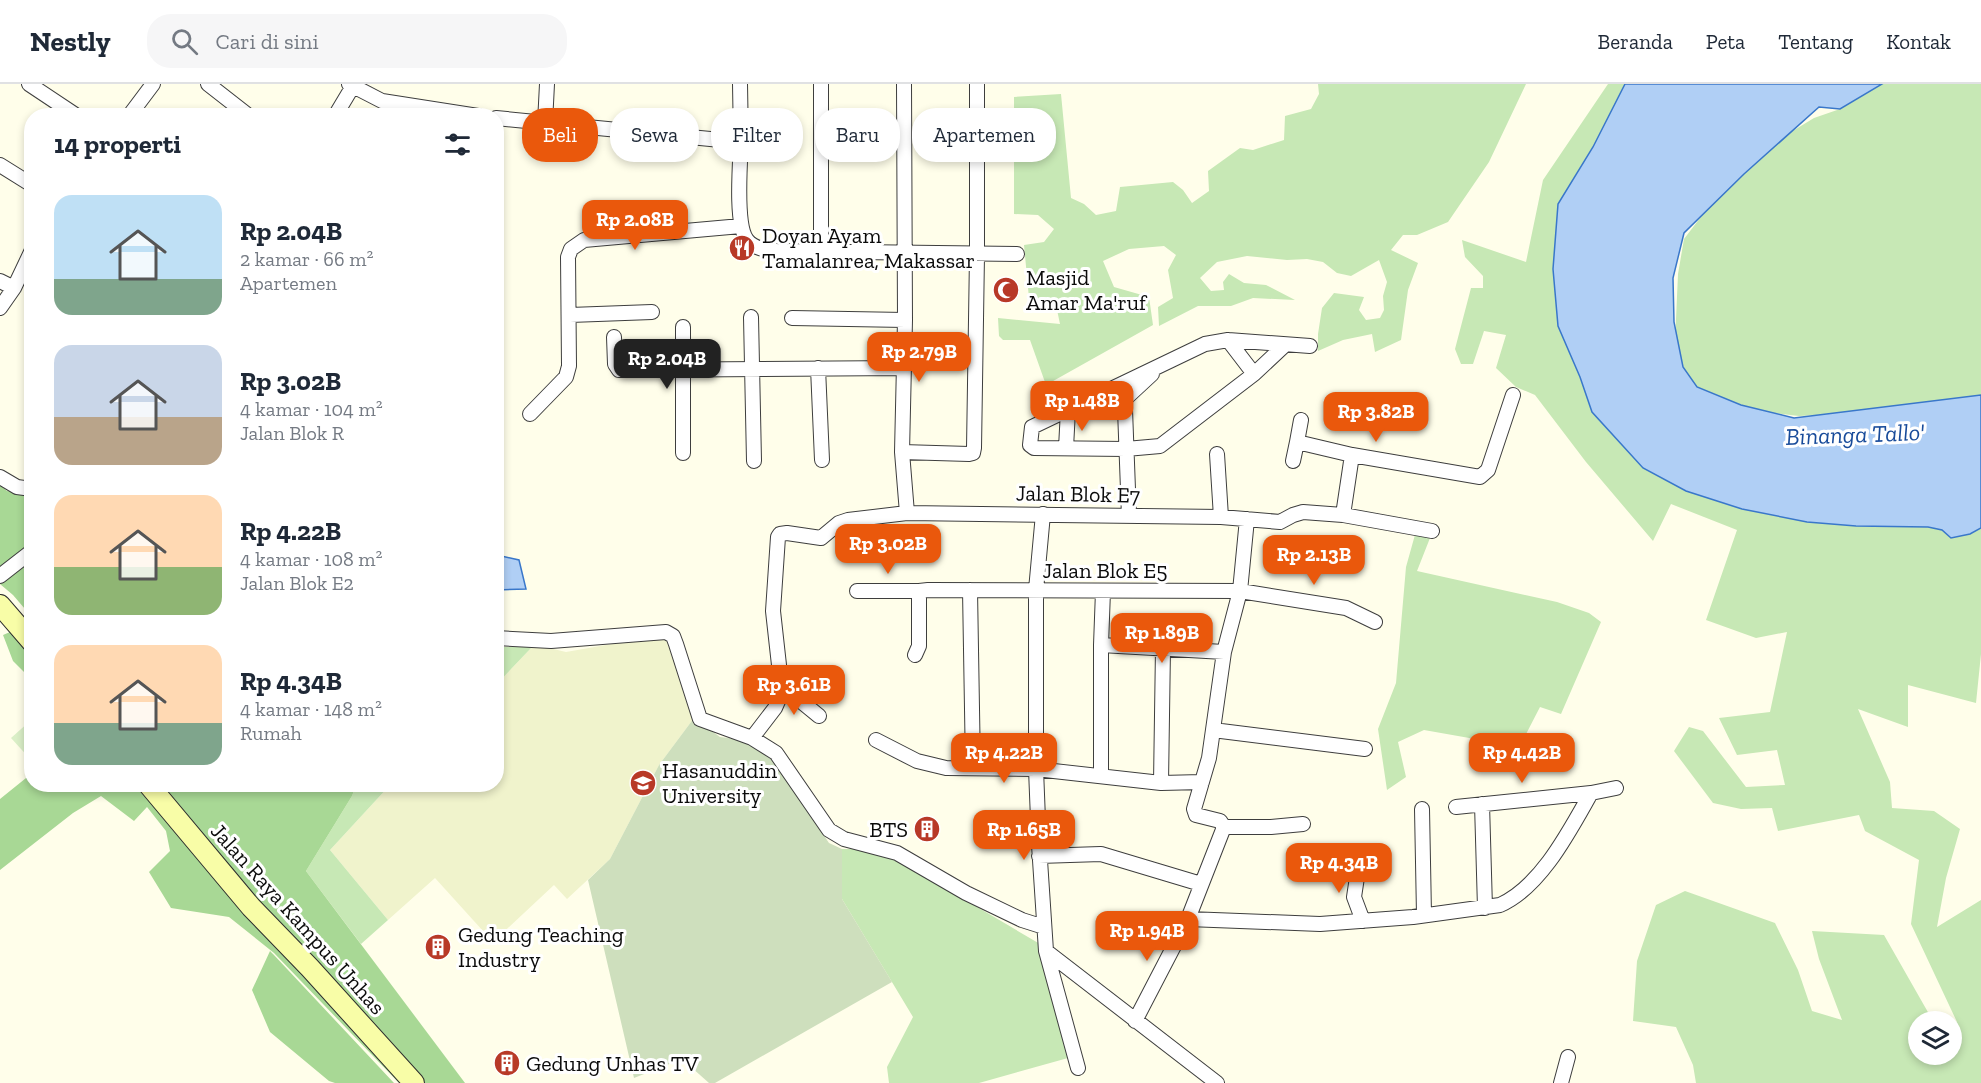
<!DOCTYPE html>
<html lang="id">
<head>
<meta charset="utf-8">
<style>
	body { margin:0; font-family:"Zilla Slab",serif; background:#f6f6f7; color:#1f2937; height:100vh; display:flex; flex-direction:column; font-size:22px; white-space:nowrap }
	* { box-sizing:border-box; margin:0 }
	p { font-size:20px; color:#747a83 }
	.icon { flex:none; width:33px; height:33px; fill:none; stroke:currentColor; stroke-width:2; stroke-linecap:round; stroke-linejoin:round }
	.map { position:relative; flex:1; overflow:hidden }
	.side { position:absolute; left:24px; top:24px; width:480px; height:684px; display:flex; flex-direction:column; background:#fff; border-radius:24px; box-shadow:0 3px 9px #0003 }
	.side>* { flex:none }
	.banner { position:absolute; left:522px; top:24px; width:570px; height:54px; display:flex; gap:12px }
	.controls { position:absolute; left:1908px; top:927px; display:grid; gap:12px }
	.controls a { display:grid; place-items:center; width:54px; height:54px; border-radius:50%; background:#fff; box-shadow:0 3px 9px #0003; font-size:30px }
	.price { position:absolute; translate:-50% -51px; padding:0 14px; border-radius:12px; background:#ea580c; color:#fff; font-size:20px; line-height:39px; filter:drop-shadow(0 2px 3px #0008) }
	.price::after { content:''; position:absolute; left:50%; top:36px; width:18px; height:14px; margin-left:-9px; background:inherit; clip-path:polygon(0 0,100% 0,50% 100%) }
	.price.on { background:#222; color:#fff }
	ul { padding:0; list-style:none }
	li { display:flex; align-items:center; gap:18px; height:150px; padding:0 30px }
	li span { display:grid; place-items:center; flex:none; width:168px; height:120px; border-radius:18px; color:#555 }
	li>.icon { margin-inline-start:auto }
	span .icon { width:72px; height:72px; fill:#fffc; stroke-width:1 }
	li b { font-size:26px }
	h2 { display:flex; justify-content:space-between; align-items:center; height:72px; padding:0 30px; font-size:26px }
	.pill { padding:0 21px; border-radius:24px; background:#fff; box-shadow:0 3px 9px #0003; font-size:21px; line-height:54px }
	.pill.on { background:#ea580c; color:#fff }
	header { display:flex; align-items:center; gap:36px; box-sizing:border-box; height:84px; padding:0 30px; background:#fff; border-bottom:2px solid #e0e1e3 }
	header strong { font-size:28px }
	nav { display:flex; gap:33px; margin-inline-start:auto; font-size:21px }
	.search { width:420px; height:54px; background:#f6f6f7; display:flex; align-items:center; gap:15px; box-sizing:border-box; padding:0 21px; border-radius:24px; color:#747a83; font-size:22px }
	.map>svg:first-child { display:block }
</style>
</head>
<body>
<header>
<strong>Nestly</strong>
<div class="search"><svg class="icon" aria-label="search" viewBox="0 0 24 24"><circle cx="10" cy="10" r="6"/><path d="M15 15l6 6"/></svg>Cari di sini</div>
<nav><a>Beranda</a><a>Peta</a><a>Tentang</a><a>Kontak</a></nav>
</header>
<div class="map">
<svg width="1981" height="999" viewBox="0 0 1981 999">
	<rect width="100%" height="100%" fill="#fffeea"/>
	<path fill="#f0f3cc" d="M665,554L669,557L694,634L659,681L610,775L567,815L554,801L493,858L435,794L388,836L330,766L390,701L496,700L497,600L532,563H545L566,568L623,558Z"/>
	<path fill="#c7e8b5" d="M1318,0H1526L1489,78L1448,138L1417,151H1403L1391,166L1418,179L1408,206L1401,256L1375,268L1372,250L1343,256L1318,267V250L1322,224L1334,209L1364,213L1359,226L1366,236L1380,234L1384,226L1383,212L1387,198L1379,176L1351,192L1337,189L1323,178L1307,175L1287,176L1247,172L1217,178L1200,194L1211,207L1224,206L1223,198L1229,190L1244,199L1266,201L1295,216L1253,214L1231,222H1198L1159,242L1158,223L1173,214L1168,186L1176,171L1164,162L1129,165L1103,177L1114,203L1149,213L1153,241L1046,301L1030,256H1003L999,252L998,234L1060,240L1056,221L1029,214L1024,161L1044,158L1054,145L1038,131L1014,130V13L1061,10L1071,114L1084,120L1096,131L1116,127L1120,103L1173,98L1183,106L1192,119L1209,107L1208,87L1240,64L1253,66L1284,56L1285,32L1311,25L1319,10Z
		M1608,0H1626L1593,63L1558,120L1579,289L1592,328L1686,407L1742,425L1807,438L1856,442L1928,443L1942,446L1951,454L1970,450L1981,444V570L1976,619L1908,601V643L1858,625L1890,698L1892,724L1934,727L1960,745L1946,794L1937,843L1981,816V999H1696L1693,981L1676,943L1633,937L1637,877L1656,821L1685,807L1775,839L1798,886L1812,927L1842,936L1819,875L1812,847L1884,851L1933,937L1918,938V970H1952V941L1957,938L1911,840L1919,776L1865,747L1859,731L1778,747L1772,724L1741,725L1713,719L1674,667L1689,643L1703,647L1746,703L1785,701L1777,666L1737,671L1719,634L1770,628L1787,548L1756,554L1706,536L1737,446L1671,420L1653,457L1586,378L1535,311L1516,303L1496,284L1506,251L1484,247L1473,280H1461L1455,265L1471,204H1483V192L1465,173L1462,156L1526,178L1543,96Z
		M1882,0H1981V312L1927,325L1799,332L1757,327L1714,314L1689,300L1675,258L1678,190L1684,155L1726,100L1791,48L1814,34L1840,25Z
		M1418,440L1430,454L1417,487L1557,518L1589,529L1601,538L1561,630L1540,623L1523,656L1475,655L1424,646L1398,658L1406,693L1387,706L1378,645L1396,599L1406,483Z
		M497,563H532L497,600L496,563Z
		M356,701H390L330,766L388,836L361,860L306,787L352,712Z
		M842,765H868L887,770L1040,860L1068,974L979,999H889L887,983L913,933L842,815Z"/>
	<path fill="#a8d895" d="M0,401L7,407L31,410V532L13,511L0,500Z
		M31,539V595L13,577L3,551Z
		M31,690L32,700L356,701L352,712L306,787L465,999H399L274,869L229,833L171,824L149,788L170,767L166,747L147,723L134,737L101,712L73,729L0,786V715Z
		M270,867L273,870L394,999H335L329,997L270,948L252,906Z"/>
	<path fill="#cedfbd" d="M694,634L720,653L736,655L770,671L829,759L842,765V815L892,898L715,999H709L682,975L634,994L588,796L610,775L659,681Z"/>
	<path fill="#daefc7" d="M30,637L32,639L31,676L11,654Z"/>
	<path fill="#b0cff5" stroke="#3977ca" stroke-width="1.5" d="M1625,0H1882L1840,25L1819,23L1744,90L1684,149L1673,194L1674,238L1683,283L1697,303L1741,321L1794,334L1981,311V444L1970,450L1951,454L1942,446L1928,443L1856,442L1807,438L1742,425L1686,407L1643,384L1592,328L1580,293L1558,242L1553,185L1558,120L1593,63Z
		M497,471L519,476L526,505L497,506Z"/>
	<g fill="none" stroke-linecap="round" stroke-linejoin="round">
		<defs>
			<path id="street" d="M29,0L77,32
				M208,0L249,32
				M349,0L382,17L478,32
				M740,0L741,58
				M904,0L905,236L902,368L907,429
				M129,32L153,0
				M335,32L353,2
				M496,34L741,58C740,80 735,141 747,156C754,165 767,166 777,167L1017,170
				M545,39L547,0
				M0,81L32,101
				M821,168V0
				M0,197L14,204
				M0,224L14,204L32,166
				M570,231L652,228
				M751,233L754,377
				M792,234L905,236
				M683,243V369
				M614,253L615,280L619,286L904,284
				M1228,256L1254,290
				M1285,261L1254,290L1160,362L1126,365L1034,364L1030,361L1032,343L1205,260L1228,256L1310,262
				M818,284L822,376
				M1124,299L1129,432
				M1125,315L1152,290
				M530,330L566,293L569,282L568,173L571,165L584,156L741,142
				M1297,358L1301,336
				M1066,364L1068,326
				M902,368L969,370L973,369L974,364L977,171V0
				M1217,370L1221,433
				M1293,377L1297,358L1352,371
				M0,393L17,403L32,405
				M1043,430L1036,506V685L1039,761L1046,867L1078,984
				M1343,431L1432,447
				M0,492L32,467
				M970,506L973,684
				M857,507H919
				M496,554L551,557L666,548L673,552L676,560L700,635L752,654L776,669L829,746L844,755L897,769L966,809L1022,836L1044,843
				M1101,561L1224,568
				M915,571L919,562V507L928,506L1240,507L1346,524L1375,538
				M782,608L797,614L819,632
				M1213,646L1365,665
				M752,654L775,624L782,608L773,527L778,453L780,450L787,449L821,454L839,439L848,436L907,429L1221,433L1280,438L1293,431L1303,428L1343,431L1352,371L1480,393L1488,386L1513,311
				M876,656L917,677L946,684L1036,685L1161,699L1202,698
				M1101,691V561L1103,507
				M1161,699L1163,564
				M1482,720L1485,824
				M1456,723L1591,709
				M1422,725L1424,831
				M1224,743L1188,835L1320,840L1413,833L1500,821C1541,803 1570,746 1591,709L1616,704
				M1224,743L1220,737L1196,731L1194,725L1209,674L1224,568L1240,507L1247,435
				M1224,743H1271L1303,740
				M1039,772L1101,770L1201,800
				M1359,780L1354,813L1363,837
				M1046,867L1217,999
				M1135,937L1188,835
				M1561,999L1568,973"/>
			<path id="secondary" d="M0,521L32,558
				M148,700L251,823L310,884L414,999"/>
		</defs>
		<use href="#street" stroke="#3e3e3e" stroke-width="16"/>
		<use href="#secondary" stroke="#2d2d2d" stroke-width="22"/>
		<use href="#street" stroke="#fff" stroke-width="14"/>
		<use href="#secondary" stroke="#f8fda7" stroke-width="20"/>
	</g>
	<defs>
		<symbol id="restaurant-disc" viewBox="-11 -11 22 22"><circle r="9.5" fill="#b83927" stroke="#fff"/><path d="M-5-6h1v4h1v-4h1v4h1v-4h1v5L-1.5 .5V6h-2V.5L-5-1ZM5-6V6H3V1.5H1.5Q1.5-4 5-6Z" fill="#fff"/></symbol>
		<symbol id="mosque-disc" viewBox="-11 -11 22 22"><circle r="9.5" fill="#b83927" stroke="#fff"/><path d="M3.5-4.9A6 6 0 1 0 3.5 4.9A5 5 0 1 1 3.5-4.9Z" fill="#fff"/></symbol>
		<symbol id="university-disc" viewBox="-11 -11 22 22"><circle r="9.5" fill="#b83927" stroke="#fff"/><path d="M0-5L7-2L0 1L-7-2ZM-4 1L0 2.5L4 1V4Q0 6-4 4Z" fill="#fff"/></symbol>
		<symbol id="building-disc" viewBox="-11 -11 22 22"><circle r="9.5" fill="#b83927" stroke="#fff"/><path d="M-4-6H4V6H1V3H-1V6H-4ZM-2.5-4.3h1.7v1.8h-1.7ZM.8-4.3h1.7v1.8H.8ZM-2.5-1h1.7V.8h-1.7ZM.8-1h1.7V.8H.8Z" fill="#fff"/></symbol>
	</defs>
	<g fill-rule="evenodd">
		<use href="#restaurant-disc" x="727" y="149" width="30" height="30"/>
		<use href="#mosque-disc" x="991" y="191" width="30" height="30"/>
		<use href="#university-disc" x="628" y="684" width="30" height="30"/>
		<use href="#building-disc" x="912" y="730" width="30" height="30"/>
		<use href="#building-disc" x="423" y="848" width="30" height="30"/>
		<use href="#building-disc" x="492" y="964" width="30" height="30"/>
	</g>
	<g text-anchor="middle" dominant-baseline="central" stroke-width="6" stroke-linejoin="round" paint-order="stroke">
		<g font-size="22" fill="#0b0b0b" stroke="#fff" text-anchor="start">
			<text x="762" y="151">Doyan Ayam<tspan x="762" dy="25">Tamalanrea, Makassar</tspan></text>
			<text x="1026" y="193">Masjid<tspan x="1026" dy="25">Amar Ma'ruf</tspan></text>
			<text x="662" y="686">Hasanuddin<tspan x="662" dy="25">University</tspan></text>
			<text x="908" y="745" text-anchor="end">BTS</text>
			<text x="458" y="850">Gedung Teaching<tspan x="458" dy="25">Industry</tspan></text>
			<text x="526" y="979">Gedung Unhas TV</text>
		</g>
		<g font-size="22" fill="#0b0b0b" stroke="#fff">
			<text transform="translate(1078 410) rotate(1)">Jalan Blok E7</text>
			<text x="1105" y="486">Jalan Blok E5</text>
			<text transform="translate(298 835) rotate(48)">Jalan Raya Kampus Unhas</text>
		</g>
		<g font-size="24" font-style="italic" fill="#184b9a" stroke="#fff">
			<text transform="translate(1855 350) rotate(-2)">Binanga Tallo'</text>
		</g>
	</g>
</svg>
<div class="controls">
<a><svg class="icon" aria-label="layers" viewBox="0 0 24 24"><path d="M12 4l9 5-9 5-9-5zM3 14l9 5 9-5"/></svg></a>
</div>
<b class="price" style="left:635px;top:167px">Rp 2.08B</b>
<b class="price" style="left:919px;top:299px">Rp 2.79B</b>
<b class="price on" style="left:667px;top:306px">Rp 2.04B</b>
<b class="price" style="left:1082px;top:348px">Rp 1.48B</b>
<b class="price" style="left:1376px;top:359px">Rp 3.82B</b>
<b class="price" style="left:888px;top:491px">Rp 3.02B</b>
<b class="price" style="left:1314px;top:502px">Rp 2.13B</b>
<b class="price" style="left:1162px;top:580px">Rp 1.89B</b>
<b class="price" style="left:794px;top:632px">Rp 3.61B</b>
<b class="price" style="left:1004px;top:700px">Rp 4.22B</b>
<b class="price" style="left:1522px;top:700px">Rp 4.42B</b>
<b class="price" style="left:1024px;top:777px">Rp 1.65B</b>
<b class="price" style="left:1339px;top:810px">Rp 4.34B</b>
<b class="price" style="left:1147px;top:878px">Rp 1.94B</b>
<div class="banner">
<a class="pill on">Beli</a>
<a class="pill">Sewa</a>
<a class="pill">Filter</a>
<a class="pill">Baru</a>
<a class="pill">Apartemen</a>
</div>
<section class="side">
<h2>14 properti<svg class="icon" aria-label="filters" viewBox="0 0 24 24"><path d="M4 7h16M4 17h16"/><circle cx="9" cy="7" r="2"/><circle cx="15" cy="17" r="2"/></svg></h2>
<ul>
<li><span style="background:linear-gradient(#bfe0f5 70%,#7fa58c 0)"><svg class="icon" aria-label="home" viewBox="0 0 24 24"><path d="M3 11l9-7 9 7M6 9v11h12V9"/></svg></span><div><b>Rp 2.04B</b><p>2 kamar · 66 m²</p><p>Apartemen</p></div></li>
<li><span style="background:linear-gradient(#c9d6e8 60%,#b9a48a 0)"><svg class="icon" aria-label="home" viewBox="0 0 24 24"><path d="M3 11l9-7 9 7M6 9v11h12V9"/></svg></span><div><b>Rp 3.02B</b><p>4 kamar · 104 m²</p><p>Jalan Blok R</p></div></li>
<li><span style="background:linear-gradient(#ffd9b3 60%,#8fb573 0)"><svg class="icon" aria-label="home" viewBox="0 0 24 24"><path d="M3 11l9-7 9 7M6 9v11h12V9"/></svg></span><div><b>Rp 4.22B</b><p>4 kamar · 108 m²</p><p>Jalan Blok E2</p></div></li>
<li><span style="background:linear-gradient(#ffd9b3 65%,#7fa58c 0)"><svg class="icon" aria-label="home" viewBox="0 0 24 24"><path d="M3 11l9-7 9 7M6 9v11h12V9"/></svg></span><div><b>Rp 4.34B</b><p>4 kamar · 148 m²</p><p>Rumah</p></div></li>
</ul>
</section>
</div>
</body>
</html>
